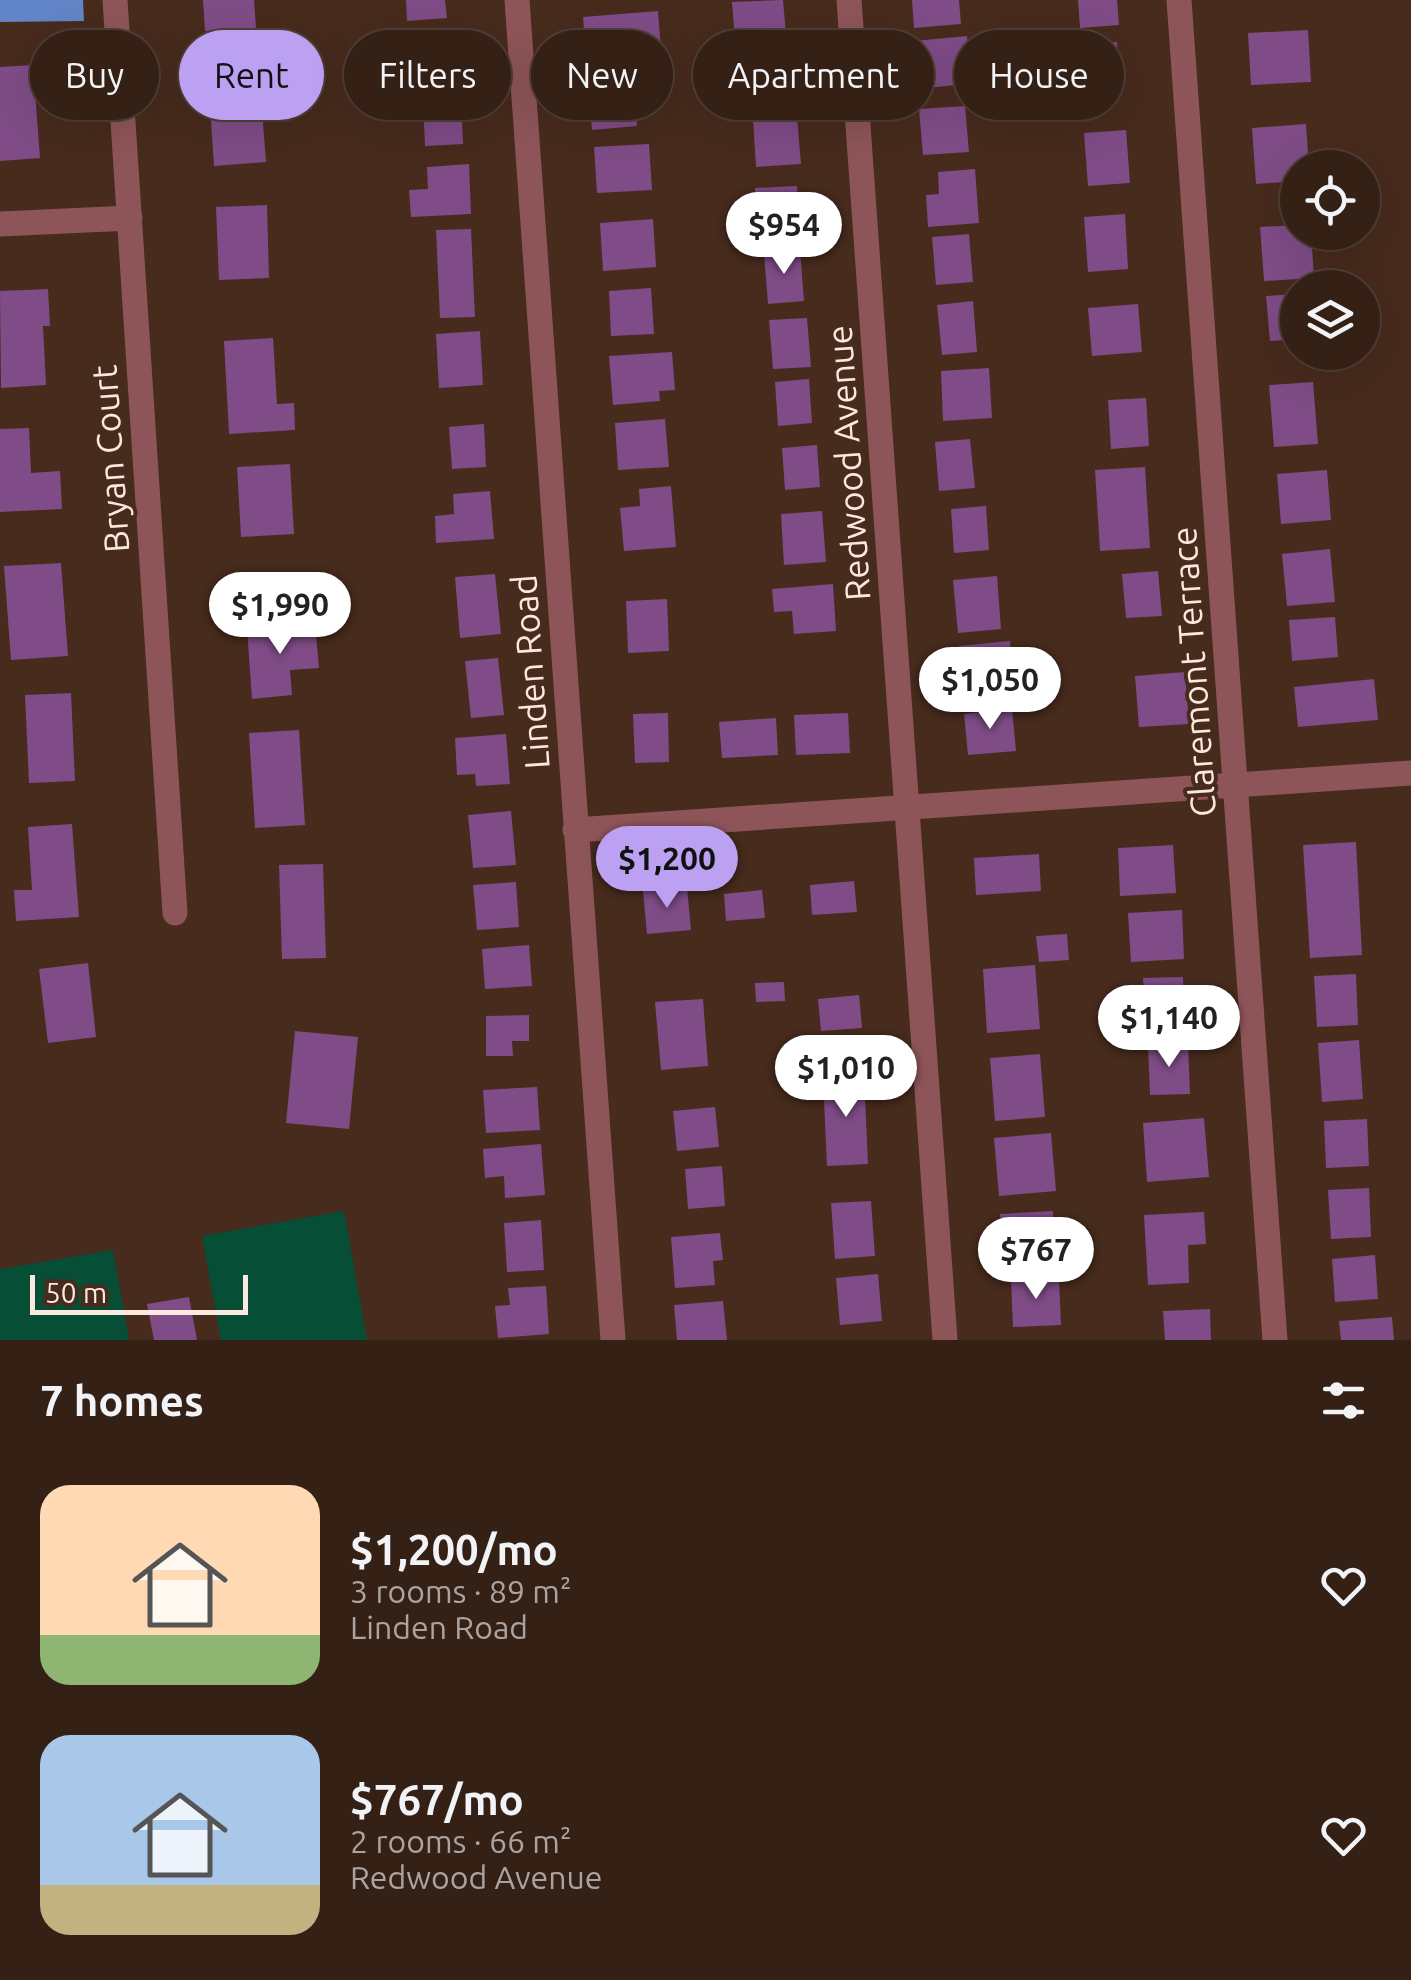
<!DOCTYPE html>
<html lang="en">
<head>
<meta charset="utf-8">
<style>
	body { margin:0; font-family:Ubuntu,sans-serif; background:#402d23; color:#f1f3f6; height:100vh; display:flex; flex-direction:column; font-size:38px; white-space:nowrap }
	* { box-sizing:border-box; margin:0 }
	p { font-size:32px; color:#aaa3a1 }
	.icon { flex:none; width:55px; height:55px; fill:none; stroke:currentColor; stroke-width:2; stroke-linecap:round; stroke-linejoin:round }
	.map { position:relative; height:1340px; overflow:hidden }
	.drawer { display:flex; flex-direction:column; background:#352016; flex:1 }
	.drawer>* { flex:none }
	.banner { position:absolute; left:30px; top:30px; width:1352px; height:90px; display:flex; gap:20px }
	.fabs { position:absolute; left:1280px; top:150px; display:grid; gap:20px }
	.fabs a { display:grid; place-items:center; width:100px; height:100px; border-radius:50%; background:#352016; box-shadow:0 10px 40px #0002,0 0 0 2px #4f3e35; font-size:50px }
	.scale { position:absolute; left:30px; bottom:25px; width:218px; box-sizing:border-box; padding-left:10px; border:5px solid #fbe8df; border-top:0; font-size:28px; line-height:35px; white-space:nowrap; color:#fbe8df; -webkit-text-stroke:8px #472b1d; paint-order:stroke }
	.price { position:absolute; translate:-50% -85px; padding:0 22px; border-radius:35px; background:#fff; color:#222; font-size:32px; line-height:65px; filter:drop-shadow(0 2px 5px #0008) }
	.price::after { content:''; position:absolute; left:50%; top:60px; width:30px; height:22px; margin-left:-15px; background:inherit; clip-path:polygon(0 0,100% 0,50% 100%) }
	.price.active { background:#bca0f2; color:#111 }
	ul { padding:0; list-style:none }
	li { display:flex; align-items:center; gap:30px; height:250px; padding:0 40px }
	li span { display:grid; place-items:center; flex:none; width:280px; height:200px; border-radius:30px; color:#555 }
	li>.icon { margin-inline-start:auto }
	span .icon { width:120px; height:120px; fill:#fffc; stroke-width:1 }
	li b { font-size:42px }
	h2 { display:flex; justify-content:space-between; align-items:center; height:120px; padding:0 40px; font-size:42px }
	.chip { padding:0 35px; border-radius:45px; background:#352016; box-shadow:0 10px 40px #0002,0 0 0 2px #4f3e35; font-size:35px; line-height:90px }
	.chip.active { background:#bca0f2; color:#111 }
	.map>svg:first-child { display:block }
</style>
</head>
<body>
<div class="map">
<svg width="1411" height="1340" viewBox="0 0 1411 1340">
	<rect width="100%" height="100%" fill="#472b1d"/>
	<path fill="#064e35" d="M344,1211L367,1340H221L202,1236Z
		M113,1250L129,1340H0V1269Z"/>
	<path fill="#6285c7" d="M0,0H83L84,21L0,22Z"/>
	<path fill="#7f4c87" d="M203,0H254L256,28L205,31Z
		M406,0H445L447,18L407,21Z
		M783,0L786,35L735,40L732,2Z
		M912,0H959L961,24L914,28Z
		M1078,0H1117L1119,25L1080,28Z
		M658,11L661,50L586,56L583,17Z
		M1308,30L1311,82L1251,85L1248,33Z
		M454,35L457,83L421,85L418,37Z
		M967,36L973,83L919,89L914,41Z
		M1117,42L1120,85L1082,87L1079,44Z
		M789,50L793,98L754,102L752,77L735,78L734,56Z
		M33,65L40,158L0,161V67Z
		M259,73L266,162L214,166L208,76Z
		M633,79L637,126L592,130L588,83Z
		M461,98L463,144L425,146L423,100Z
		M965,106L969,152L923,155L919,109Z
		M797,117L801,164L756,167L753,120Z
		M1306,124L1309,168H1298V181L1256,184L1252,128Z
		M1126,130L1130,183L1088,186L1084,133Z
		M649,144L652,190L597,193L594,147Z
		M469,164L471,214L411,217L409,190L428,189L427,167Z
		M975,169L979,223L928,227L926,195L939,194L938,172Z
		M797,186L799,232L758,235L755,188Z
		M267,205L269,278L219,280L216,207Z
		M1125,214L1128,269L1088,272L1084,217Z
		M653,219L656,267L603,271L600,223Z
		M1298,225V232H1311L1314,278L1264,281L1260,227Z
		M471,229L475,317L440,318L436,230Z
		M969,234L973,282L936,285L932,237Z
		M800,250L804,301L768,304L764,253Z
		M651,288L654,334L611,336L609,291Z
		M48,289L50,326H43L46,385L1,388L0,291Z
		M1298,294V339L1270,341L1266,296Z
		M973,301L977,352L942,355L937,305Z
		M1138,304L1142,352L1092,356L1088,308Z
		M807,318L811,367L773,369L769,320Z
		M480,331L483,385L439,388L436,334Z
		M273,338L277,404L294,403L295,430L229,434L224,341Z
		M672,352L675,390L659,391L660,401L613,405L609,356Z
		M989,368L992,418L943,421L941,371Z
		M809,379L812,423L778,426L775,382Z
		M1313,382L1318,444L1274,447L1269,385Z
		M1146,398L1149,446L1111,449L1108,400Z
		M665,419L669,467L618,470L615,423Z
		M484,424L486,467L452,469L449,427Z
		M29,428L31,473L60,471L62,509L0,512V429Z
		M970,439L975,488L939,491L935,442Z
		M817,445L820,487L785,490L782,448Z
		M290,464L294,534L241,537L237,467Z
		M1145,467L1150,548L1100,551L1095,470Z
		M1327,470L1331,520L1281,524L1277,474Z
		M671,486L676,547L624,551L620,508L640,506L639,489Z
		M490,491L494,539L436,543L435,516L454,514L453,494Z
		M986,506L989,550L954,553L951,509Z
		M822,511L826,562L784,565L781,514Z
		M1330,549L1335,602L1287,606L1282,554Z
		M61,563L68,656L11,660L4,566Z
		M1158,571L1162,616L1126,618L1122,574Z
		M495,574L501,634L460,638L455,577Z
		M997,576L1001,629L958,633L953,580Z
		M833,584L836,631L794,634L792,611L774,612L772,589Z
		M667,599L669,651L628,653L626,601Z
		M1335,617L1338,657L1292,661L1289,620Z
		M315,623L319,668L290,670L292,695L252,699L247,628Z
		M1010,641L1014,689L963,694L959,646Z
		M498,658L504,715L471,718L465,661Z
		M1185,672L1189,724L1139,727L1135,676Z
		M1374,679L1378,720L1298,727L1294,687Z
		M71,693L75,781L29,783L25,695Z
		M1012,709L1016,751L968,755L964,714Z
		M668,713L669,762L635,763L633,714Z
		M848,713L850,753L796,755L794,715Z
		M776,718L778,755L722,758L719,722Z
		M299,730L305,825L255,828L249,733Z
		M506,734L510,784L476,786L475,774L457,775L455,738Z
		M511,811L516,865L473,868L468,815Z
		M72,824L79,917L16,921L14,890H32L28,827Z
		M1356,842L1362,955L1310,958L1303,845Z
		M1173,845L1176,893L1120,896L1118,848Z
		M1039,854L1041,891L976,895L974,858Z
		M323,864L326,958L282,959L279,865Z
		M854,881L857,912L812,915L810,885Z
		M516,882L519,927L477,930L473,885Z
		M687,887L691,930L647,934L643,891Z
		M762,890L765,918L726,921L724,894Z
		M1182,910L1184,959L1131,962L1128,913Z
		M1067,934L1069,960L1039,962L1036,936Z
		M529,945L532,986L485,989L482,949Z
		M88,963L96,1037L48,1043L39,969Z
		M1035,965L1040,1029L987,1033L983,969Z
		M1356,974L1358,1025L1317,1027L1314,976Z
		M1183,977L1185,1026L1128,1028V1007L1145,1006L1143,978Z
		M784,982L785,1001L756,1002L755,983Z
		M859,995L862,1028L821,1031L818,999Z
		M703,999L708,1066L661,1070L655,1002Z
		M529,1015V1041H512L513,1056H486V1016Z
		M295,1031L358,1037L349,1129L286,1123Z
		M1359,1040L1363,1099L1322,1102L1318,1043Z
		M1188,1044L1190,1094L1150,1095L1148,1045Z
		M1040,1054L1045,1117L995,1121L990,1058Z
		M864,1075L868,1164L827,1166L823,1077Z
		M537,1087L540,1130L486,1133L483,1090Z
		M715,1107L719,1147L677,1151L673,1111Z
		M1204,1118L1209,1177L1147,1182L1143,1123Z
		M1367,1119L1369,1166L1326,1168L1324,1121Z
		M1051,1133L1056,1191L999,1196L994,1138Z
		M541,1144L545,1195L505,1198L504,1176L485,1178L483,1149Z
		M722,1166L725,1206L688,1209L685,1169Z
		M1369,1188L1371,1237L1331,1239L1328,1190Z
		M871,1201L875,1256L835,1259L831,1203Z
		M1053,1211L1054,1231L1042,1232L1044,1261L1004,1264L1000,1214Z
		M1204,1212L1206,1244L1188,1245L1189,1283L1148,1285L1144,1215Z
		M541,1220L544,1270L507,1272L504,1223Z
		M720,1233L723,1260L713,1261L715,1285L675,1288L671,1237Z
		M1375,1255L1378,1299L1335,1302L1332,1259Z
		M878,1274L882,1321L840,1325L836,1278Z
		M1059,1278L1061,1325L1013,1327L1011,1280Z
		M546,1286L549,1334L498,1338L495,1306L510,1305L508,1288Z
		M189,1297L197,1340H154L147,1304Z
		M723,1301L727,1340H677L674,1305Z
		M1210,1309L1211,1340H1165L1163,1311Z
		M1392,1317L1394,1340H1341L1339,1321Z"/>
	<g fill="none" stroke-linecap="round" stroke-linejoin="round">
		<path stroke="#8e5559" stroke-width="25" d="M115,0L175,913
			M517,0L613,1340
			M849,0L945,1340
			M1179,0L1275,1340
			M0,224L130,218
			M575,830L1411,773"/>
	</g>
	<g text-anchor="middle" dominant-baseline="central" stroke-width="8" stroke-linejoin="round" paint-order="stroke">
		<g font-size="35" fill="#fbe8df" stroke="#472b1d">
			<text transform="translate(110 459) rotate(-94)">Bryan Court</text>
			<text transform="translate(848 463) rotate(-94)">Redwood Avenue</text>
			<text transform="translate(530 672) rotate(-94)">Linden Road</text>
			<text transform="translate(1193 672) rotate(-94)">Claremont Terrace</text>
		</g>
	</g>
</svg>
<div class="fabs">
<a><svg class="icon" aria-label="locate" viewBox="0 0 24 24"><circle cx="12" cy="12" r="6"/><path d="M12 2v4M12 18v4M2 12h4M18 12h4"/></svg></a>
<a><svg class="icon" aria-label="layers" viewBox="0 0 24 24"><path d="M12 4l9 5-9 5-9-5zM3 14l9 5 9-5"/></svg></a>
</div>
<div class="scale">50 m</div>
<b class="price" style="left:784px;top:277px">$954</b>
<b class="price" style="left:280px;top:657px">$1,990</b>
<b class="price" style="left:990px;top:732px">$1,050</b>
<b class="price active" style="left:667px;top:911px">$1,200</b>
<b class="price" style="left:1169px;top:1070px">$1,140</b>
<b class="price" style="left:846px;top:1120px">$1,010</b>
<b class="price" style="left:1036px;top:1302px">$767</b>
<div class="banner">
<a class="chip">Buy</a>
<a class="chip active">Rent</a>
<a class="chip">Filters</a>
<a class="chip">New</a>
<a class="chip">Apartment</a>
<a class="chip">House</a>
</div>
</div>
<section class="drawer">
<h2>7 homes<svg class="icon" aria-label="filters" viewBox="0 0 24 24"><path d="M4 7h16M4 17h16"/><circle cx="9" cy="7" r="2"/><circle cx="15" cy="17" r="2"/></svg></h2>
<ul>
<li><span style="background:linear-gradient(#ffd9b3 75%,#8fb573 0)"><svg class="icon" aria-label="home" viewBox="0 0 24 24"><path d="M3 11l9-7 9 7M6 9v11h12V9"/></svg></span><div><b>$1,200/mo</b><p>3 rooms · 89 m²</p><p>Linden Road</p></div><svg class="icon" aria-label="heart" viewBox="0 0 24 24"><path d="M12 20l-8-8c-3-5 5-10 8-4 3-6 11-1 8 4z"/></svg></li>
<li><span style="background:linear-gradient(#a9c7e8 75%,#c2b280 0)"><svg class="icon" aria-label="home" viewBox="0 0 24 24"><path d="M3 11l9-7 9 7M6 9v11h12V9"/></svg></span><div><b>$767/mo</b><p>2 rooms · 66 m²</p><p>Redwood Avenue</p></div><svg class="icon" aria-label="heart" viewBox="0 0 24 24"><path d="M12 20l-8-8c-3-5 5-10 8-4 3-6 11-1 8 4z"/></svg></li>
</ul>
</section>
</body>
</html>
